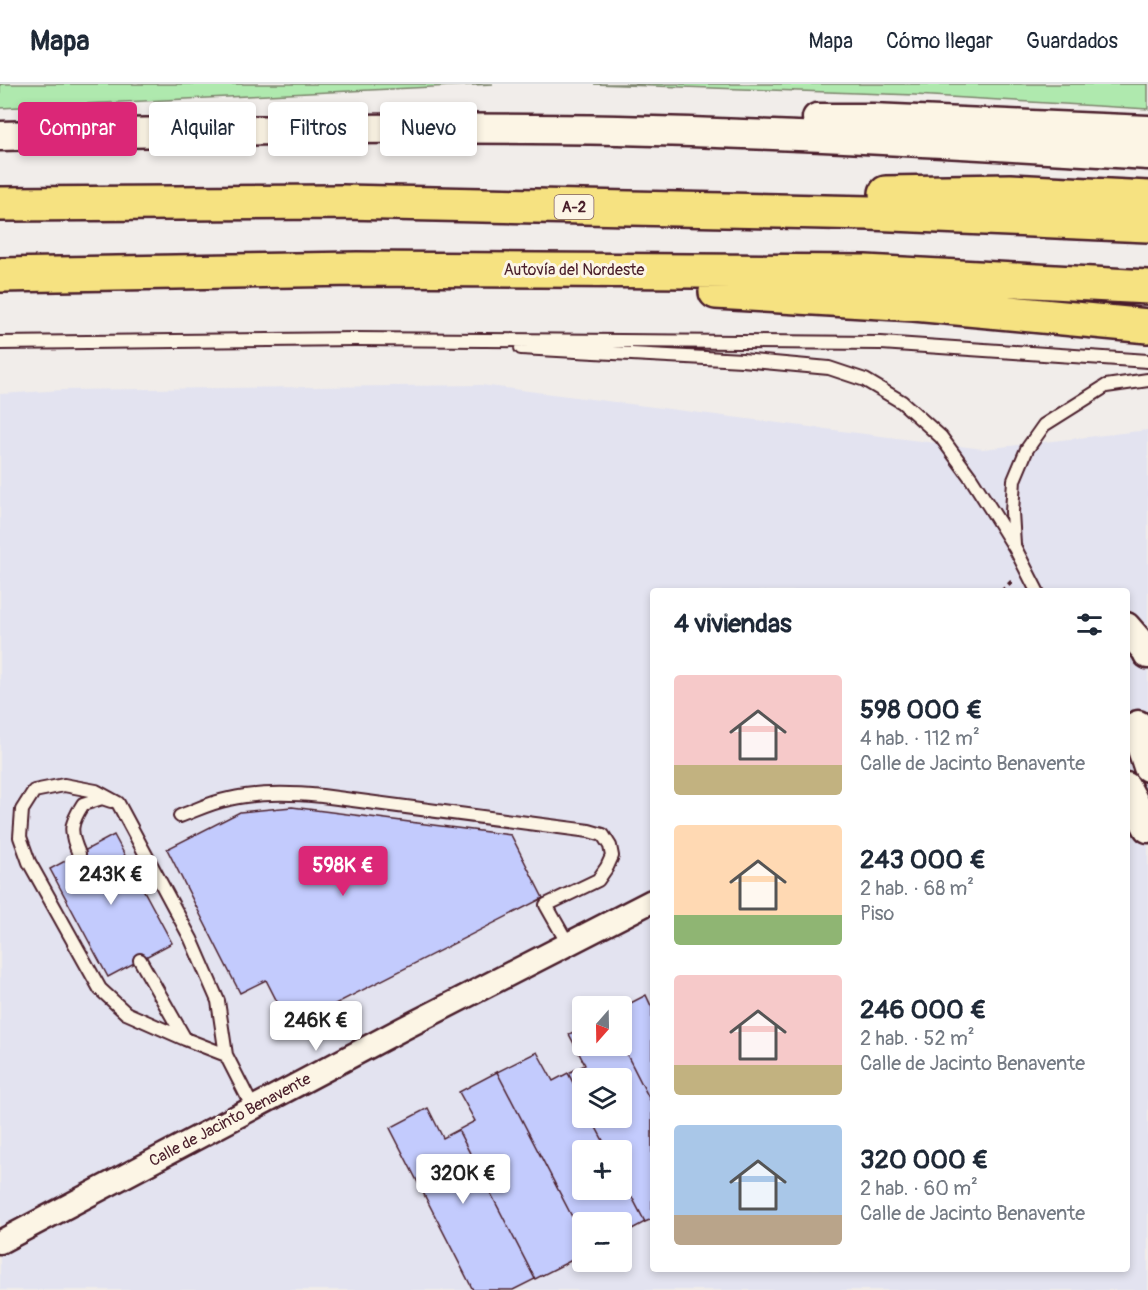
<!DOCTYPE html>
<html lang="es">
<head>
<meta charset="utf-8">
<style>
	body { margin:0; font-family:Pangolin,sans-serif; background:#f2f2f3; color:#1f2937; height:100vh; display:flex; flex-direction:column; font-size:22px; white-space:nowrap }
	* { box-sizing:border-box; margin:0 }
	p { font-size:20px; color:#747a83 }
	.icon { flex:none; width:33px; height:33px; fill:none; stroke:currentColor; stroke-width:2; stroke-linecap:round; stroke-linejoin:round }
	.map { position:relative; flex:1; overflow:hidden }
	.side { position:absolute; left:650px; top:504px; width:480px; height:684px; display:flex; flex-direction:column; background:#fff; border-radius:6px; box-shadow:0 3px 9px #0003 }
	.side>* { flex:none }
	.top-card { position:absolute; left:18px; top:18px; width:542px; height:54px; display:flex; gap:12px }
	.needle { width:39px; rotate:200deg }
	.controls { position:absolute; left:572px; top:912px; display:grid; gap:12px }
	.controls a { display:grid; place-items:center; width:60px; height:60px; border-radius:6px; background:#fff; box-shadow:0 3px 9px #0003; font-size:30px }
	.price { position:absolute; translate:-50% -51px; padding:0 14px; border-radius:6px; background:#fff; color:#222; font-size:20px; line-height:39px; filter:drop-shadow(0 2px 3px #0008) }
	.price::after { content:''; position:absolute; left:50%; top:36px; width:18px; height:14px; margin-left:-9px; background:inherit; clip-path:polygon(0 0,100% 0,50% 100%) }
	.price.on { background:#db2777; color:#fff }
	ul { padding:0; list-style:none }
	li { display:flex; align-items:center; gap:18px; height:150px; padding:0 24px }
	li span { display:grid; place-items:center; flex:none; width:168px; height:120px; border-radius:6px; color:#555 }
	li>.icon { margin-inline-start:auto }
	span .icon { width:72px; height:72px; fill:#fffc; stroke-width:1 }
	li b { font-size:26px }
	h2 { display:flex; justify-content:space-between; align-items:center; height:72px; padding:0 24px; font-size:26px }
	.tag { padding:0 21px; border-radius:6px; background:#fff; box-shadow:0 3px 9px #0003; font-size:21px; line-height:54px }
	.tag.on { background:#db2777; color:#fff }
	header { display:flex; align-items:center; gap:36px; box-sizing:border-box; height:84px; padding:0 30px; background:#fff; border-bottom:2px solid #e0e1e3 }
	header strong { font-size:28px }
	nav { display:flex; gap:33px; margin-inline-start:auto; font-size:21px }
	.map>svg:first-child { display:block }
</style>
</head>
<body>
<header>
<strong>Mapa</strong>
<nav><a>Mapa</a><a>Cómo llegar</a><a>Guardados</a></nav>
</header>
<div class="map">
<svg width="1148" height="1206" viewBox="0 0 1148 1206">
	<rect width="100%" height="100%" fill="#f1edea"/>
	<filter id="ink" filterUnits="userSpaceOnUse"><feTurbulence type="fractalNoise" baseFrequency=".0167" numOctaves="2"/><feDisplacementMap in="SourceGraphic" scale="12" xChannelSelector="R" yChannelSelector="G"/><feConvolveMatrix kernelMatrix="1 2 1 2 8 2 1 2 1" color-interpolation-filters="sRGB"/></filter>
	<g filter="url(#ink)">
		<path fill="#e3e3f0" fill-rule="evenodd" d="M481,301L983,365L1148,346V1206H0V310L64,306ZM652,507H1126V1185H652ZM582,922H621V962H582ZM582,994H621V1034H582ZM582,1066H621V1106H582ZM582,1138H621V1178H582Z"/>
		<path fill="#afe9ae" stroke="#7c846c" stroke-width="1.5" d="M0,0H493L0,24Z
			M594,0H1148V25L915,11Z"/>
		<path fill="#c3cbfd" stroke="#4a1f2b" stroke-width="1.5" d="M292,723L511,751L543,814L290,943L266,896L240,909L167,765L240,728Z
			M114,751L172,859L108,893L50,785Z
			M646,911L652,924V1020L621,959V924Z
			M582,944V962H621V959L652,1020V1135L645,1138L621,1092V1066H608L591,1034H621V994H582V1016L568,989L585,981L569,950Z
			M537,968L553,997L568,989L582,1016V1034H591L608,1066H582V1106H621V1092L645,1138L621,1151V1138H582V1152L497,988Z
			M497,988L582,1152V1171L535,1195L458,1046L475,1037L459,1008Z
			M428,1024L443,1054L458,1046L535,1195L513,1206H473L390,1044Z"/>
		<g fill="none" stroke-linecap="round" stroke-linejoin="round">
			<defs>
				<path id="service" d="M0,259L355,255L881,259L1148,277
					M521,264L742,276L829,284L865,296L902,318L941,353L971,394L992,427L1015,464L1037,507
					M1014,460L1012,428L1014,396L1027,365L1044,341L1106,302L1148,296
					M180,732C196,726 212,718 229,715C259,708 291,709 322,712L589,747L603,751L610,762L612,772L607,783L598,796L546,821L568,860
					M79,770C69,747 70,740 83,720L102,714L111,717
					M140,876L185,955
					M226,971L185,955L126,929L100,905L29,778L20,753L22,726L34,707L64,701L96,707L118,719L191,855L218,917L226,971L253,1024"/>
				<path id="minor" d="M0,1158L404,944L652,817"/>
				<path id="tertiary" d="M817,34H872L1148,46
					M0,52C206,47 412,42 618,46C795,50 971,60 1148,71
					M1126,543L1146,566L1148,570
					M1138,641L1141,662L1148,683
					M1126,703L1148,744"/>
				<path id="motorway" d="M886,109L1010,107L1148,114
					M0,120L343,118L870,129L1148,141
					M0,191L357,185L865,188L1148,203
					M716,208L914,220L1148,242"/>
			</defs>
			<use href="#service" stroke="#4a1f2b" stroke-width="16"/>
			<use href="#minor" stroke="#4a1f2b" stroke-width="27"/>
			<use href="#tertiary" stroke="#4a1f2b" stroke-width="33"/>
			<use href="#motorway" stroke="#4a1f2b" stroke-width="38"/>
			<path stroke="#4a1f2b" stroke-width="4" stroke-dasharray="4.5 4.5" stroke-linecap="butt" d="M1002,507L1014,495"/>
			<use href="#service" stroke="#fcf5e5" stroke-width="12"/>
			<use href="#minor" stroke="#fcf5e5" stroke-width="22"/>
			<use href="#tertiary" stroke="#fcf5e5" stroke-width="28"/>
			<use href="#motorway" stroke="#f6e281" stroke-width="33"/>
		</g>
	</g>
	<g text-anchor="middle" dominant-baseline="central" stroke-width="6" stroke-linejoin="round" paint-order="stroke">
		<rect fill="#fcf5e5" stroke="#7f5f63" stroke-width="1.5" x="554.5" y="111" width="39" height="24" rx="4.5"/>
		<g font-size="15" font-weight="bold" fill="#4a1f2b">
			<text x="574" y="123">A-2</text>
		</g>
		<g font-size="16" fill="#4a1f2b" stroke="#fcf5e5">
			<text x="574" y="186">Autovía del Nordeste</text>
			<text transform="translate(230 1036) rotate(-28)">Calle de Jacinto Benavente</text>
		</g>
	</g>
</svg>
<div class="controls">
<a><svg class="needle" viewBox="-14 -14 28 28"><path d="M0-13l5 13h-10z" fill="#e53935"/><path d="M0 13l5-13h-10z" fill="#747a83"/></svg></a>
<a><svg class="icon" aria-label="layers" viewBox="0 0 24 24"><path d="M12 4l9 5-9 5-9-5zM3 14l9 5 9-5"/></svg></a>
<a>+</a>
<a>−</a>
</div>
<b class="price on" style="left:343px;top:813px">598K €</b>
<b class="price" style="left:111px;top:822px">243K €</b>
<b class="price" style="left:316px;top:968px">246K €</b>
<b class="price" style="left:463px;top:1121px">320K €</b>
<div class="top-card">
<a class="tag on">Comprar</a>
<a class="tag">Alquilar</a>
<a class="tag">Filtros</a>
<a class="tag">Nuevo</a>
</div>
<section class="side">
<h2>4 viviendas<svg class="icon" aria-label="filters" viewBox="0 0 24 24"><path d="M4 7h16M4 17h16"/><circle cx="9" cy="7" r="2"/><circle cx="15" cy="17" r="2"/></svg></h2>
<ul>
<li><span style="background:linear-gradient(#f6c9c9 75%,#c2b280 0)"><svg class="icon" aria-label="home" viewBox="0 0 24 24"><path d="M3 11l9-7 9 7M6 9v11h12V9"/></svg></span><div><b>598 000 €</b><p>4 hab. · 112 m²</p><p>Calle de Jacinto Benavente</p></div></li>
<li><span style="background:linear-gradient(#ffd9b3 75%,#8fb573 0)"><svg class="icon" aria-label="home" viewBox="0 0 24 24"><path d="M3 11l9-7 9 7M6 9v11h12V9"/></svg></span><div><b>243 000 €</b><p>2 hab. · 68 m²</p><p>Piso</p></div></li>
<li><span style="background:linear-gradient(#f6c9c9 75%,#c2b280 0)"><svg class="icon" aria-label="home" viewBox="0 0 24 24"><path d="M3 11l9-7 9 7M6 9v11h12V9"/></svg></span><div><b>246 000 €</b><p>2 hab. · 52 m²</p><p>Calle de Jacinto Benavente</p></div></li>
<li><span style="background:linear-gradient(#a9c7e8 75%,#b9a48a 0)"><svg class="icon" aria-label="home" viewBox="0 0 24 24"><path d="M3 11l9-7 9 7M6 9v11h12V9"/></svg></span><div><b>320 000 €</b><p>2 hab. · 60 m²</p><p>Calle de Jacinto Benavente</p></div></li>
</ul>
</section>
</div>
</body>
</html>
